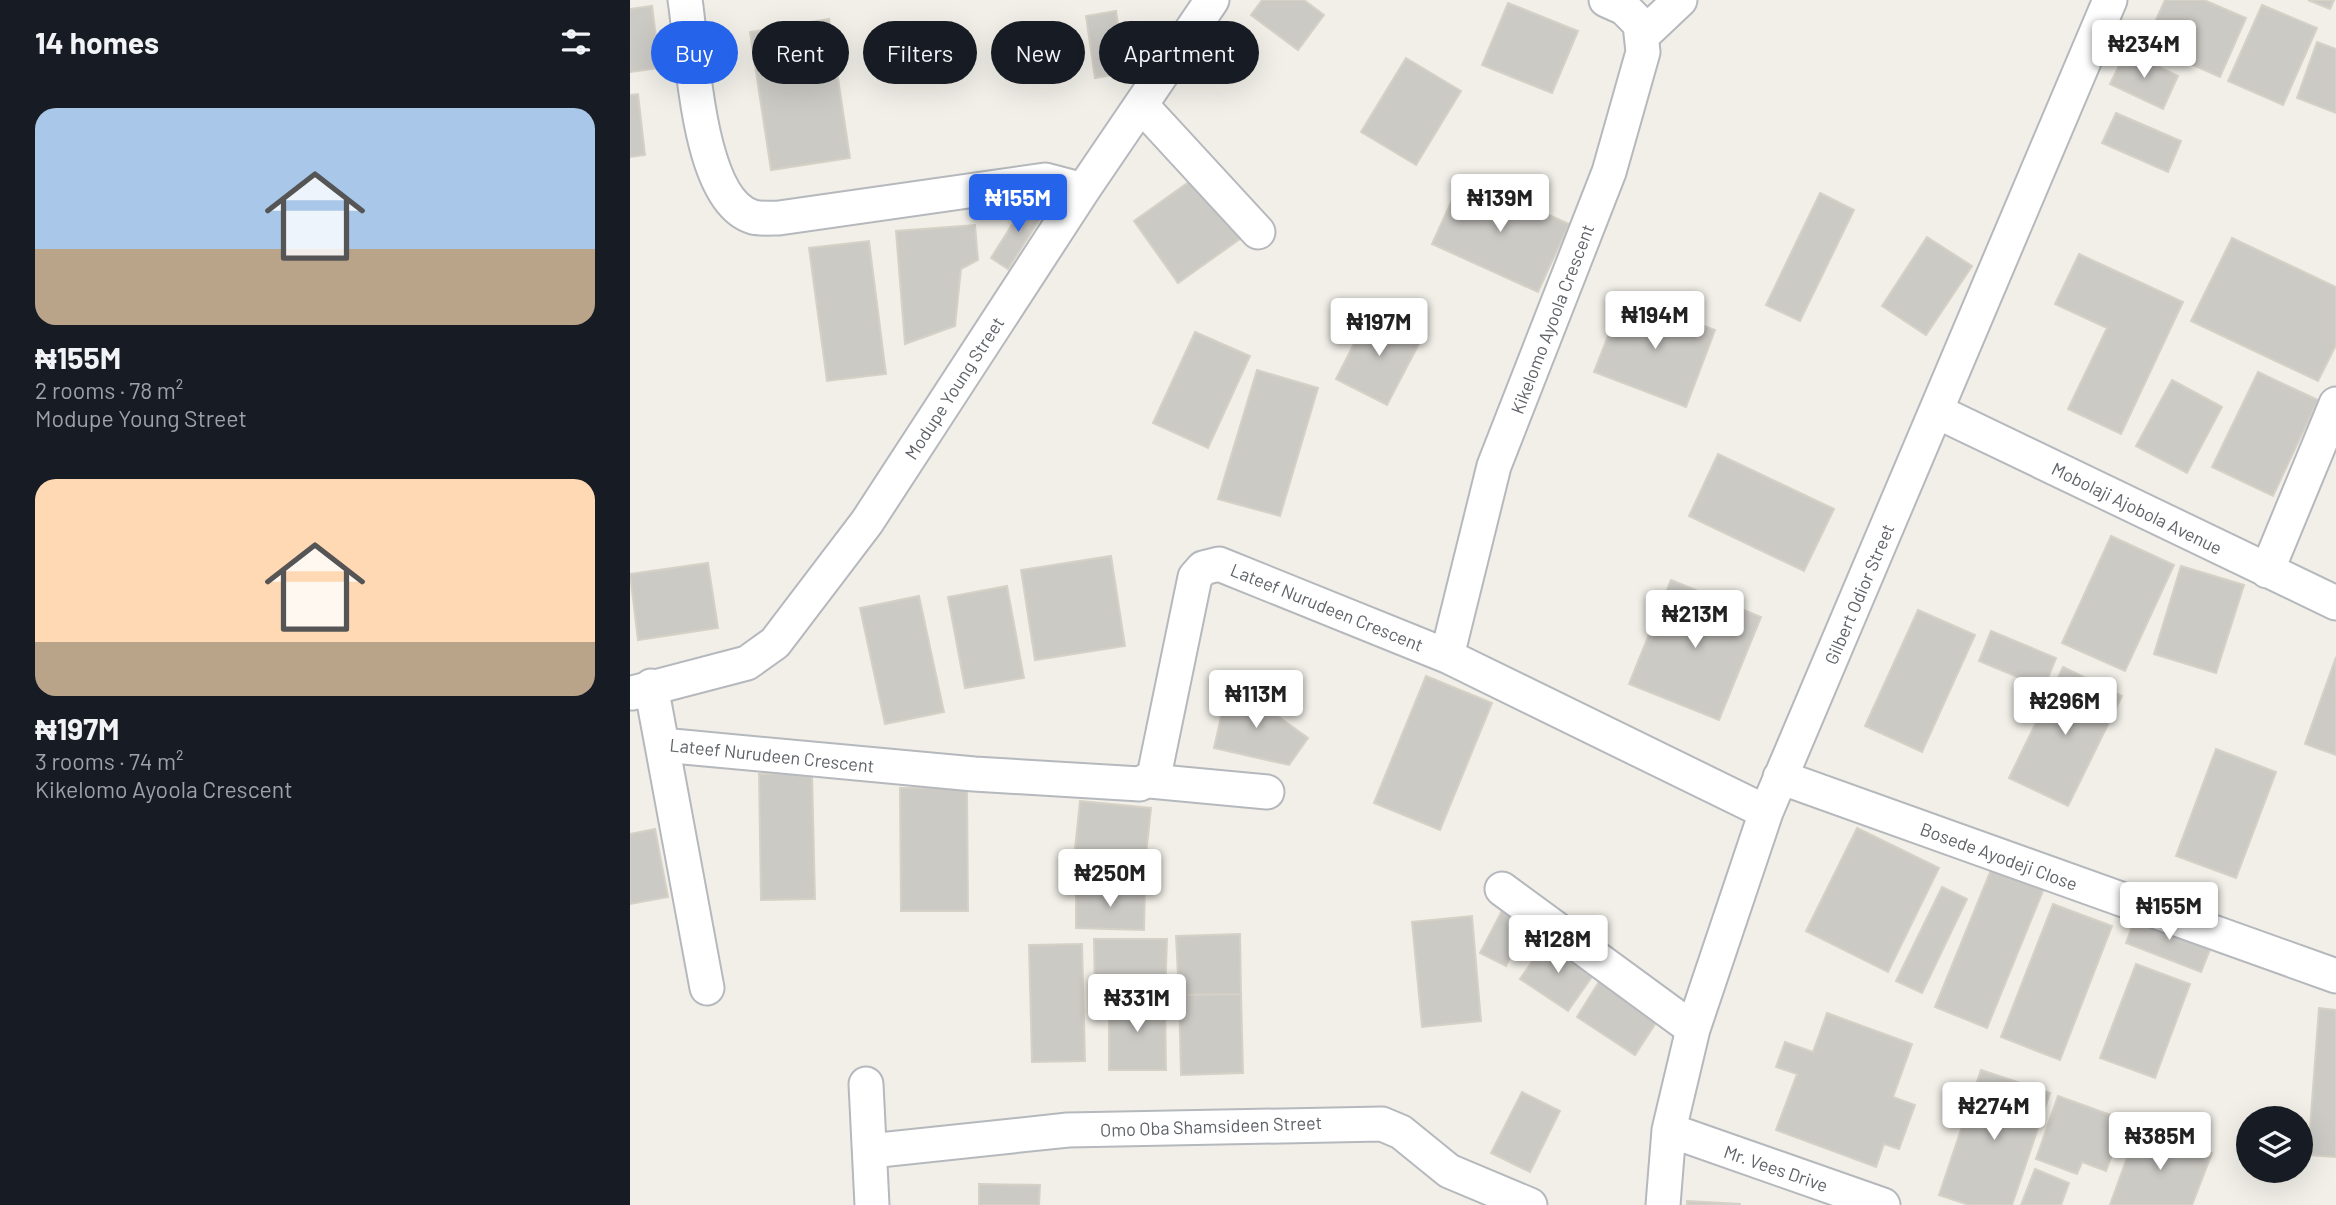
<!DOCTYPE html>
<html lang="en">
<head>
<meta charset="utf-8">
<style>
	body { margin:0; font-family:Barlow,sans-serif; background:#20242c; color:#f1f3f6; height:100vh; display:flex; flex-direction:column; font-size:26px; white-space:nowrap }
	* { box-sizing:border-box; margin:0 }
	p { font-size:23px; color:#9ea1a6 }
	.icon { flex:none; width:38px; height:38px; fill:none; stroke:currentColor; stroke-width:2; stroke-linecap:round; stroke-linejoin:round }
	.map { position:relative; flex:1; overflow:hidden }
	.panel { display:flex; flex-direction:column; background:#171b24; width:630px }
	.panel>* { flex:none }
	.banner { position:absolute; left:21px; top:21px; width:665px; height:63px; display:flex; gap:14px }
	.tools { position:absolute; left:1606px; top:1106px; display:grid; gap:14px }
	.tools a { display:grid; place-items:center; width:77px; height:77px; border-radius:50%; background:#171b24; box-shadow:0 7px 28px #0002; font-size:35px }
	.price { position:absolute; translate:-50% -60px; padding:0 16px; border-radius:7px; background:#fff; color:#222; font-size:23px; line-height:46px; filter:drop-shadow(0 2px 4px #0008) }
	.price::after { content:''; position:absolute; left:50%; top:42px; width:21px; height:16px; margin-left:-10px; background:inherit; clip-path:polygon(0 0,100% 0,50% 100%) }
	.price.active { background:#2563eb; color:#fff }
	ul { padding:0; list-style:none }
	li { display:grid; align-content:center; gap:14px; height:371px; padding:0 35px }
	li span { display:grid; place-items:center; height:217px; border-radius:21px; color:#555 }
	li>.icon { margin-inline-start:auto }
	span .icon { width:126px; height:126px; fill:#fffc; stroke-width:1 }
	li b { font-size:30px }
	h2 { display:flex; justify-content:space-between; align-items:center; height:84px; padding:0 35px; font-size:30px }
	.chip { padding:0 24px; border-radius:32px; background:#171b24; box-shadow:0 7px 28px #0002; font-size:24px; line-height:63px }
	.chip.active { background:#2563eb; color:#fff }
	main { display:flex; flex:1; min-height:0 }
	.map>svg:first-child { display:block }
</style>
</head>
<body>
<main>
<section class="panel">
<h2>14 homes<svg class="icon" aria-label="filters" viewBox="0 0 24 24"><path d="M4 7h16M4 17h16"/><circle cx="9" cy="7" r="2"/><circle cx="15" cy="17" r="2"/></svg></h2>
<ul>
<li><span style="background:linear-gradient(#a9c7e8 65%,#b9a48a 0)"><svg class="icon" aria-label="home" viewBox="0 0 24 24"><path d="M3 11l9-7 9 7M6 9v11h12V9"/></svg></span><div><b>₦155M</b><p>2 rooms · 78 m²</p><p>Modupe Young Street</p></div></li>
<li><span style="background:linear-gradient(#ffd9b3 75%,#b9a48a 0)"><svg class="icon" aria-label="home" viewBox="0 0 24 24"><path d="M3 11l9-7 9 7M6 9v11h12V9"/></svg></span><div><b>₦197M</b><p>3 rooms · 74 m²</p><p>Kikelomo Ayoola Crescent</p></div></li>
</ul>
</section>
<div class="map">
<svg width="1706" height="1205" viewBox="0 0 1706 1205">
	<rect width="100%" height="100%" fill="#f1efe8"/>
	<path fill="#cccac5" stroke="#d6d1c6" stroke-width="2" d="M632,0H674L694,15L668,50L621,15Z
		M1535,0H1574L1616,18L1590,77L1515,44Z
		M1678,0H1704L1700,9Z
		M878,3L948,31L922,93L852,65Z
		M1632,5L1687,28L1653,105L1598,81Z
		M22,6L30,68L0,72V9Z
		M486,11L495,73L465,78L456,16Z
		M199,19L220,158L141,170L120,32Z
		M1687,42L1706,49V113L1667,98Z
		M1496,51L1548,76L1533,109L1480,84Z
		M776,58L831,91L786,165L731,132Z
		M8,94L15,155L0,157V95Z
		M1486,113L1551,141L1538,172L1472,143Z
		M833,176L939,224L908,292L802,244Z
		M566,177L610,239L548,283L504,221Z
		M1190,193L1224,210L1170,321L1136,305Z
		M400,196L414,212L378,269L361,258Z
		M345,225L348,260L331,269L325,326L275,344L266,231Z
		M1297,237L1342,266L1296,335L1252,306Z
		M1602,238L1706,287V345L1688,381L1561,321Z
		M239,241L256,374L197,381L179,248Z
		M1449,254L1553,302L1491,434L1438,409L1477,328L1425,304Z
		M994,295L1085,330L1056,407L964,372Z
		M740,312L792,338L757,405L706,379Z
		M565,332L620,356L578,448L523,423Z
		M627,370L688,388L650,516L588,499Z
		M1628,372L1688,400L1643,496L1582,467Z
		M1542,380L1592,407L1557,473L1506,446Z
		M1088,454L1204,509L1174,571L1059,516Z
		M1481,536L1544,565L1495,671L1432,643Z
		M481,556L495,646L405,660L391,570Z
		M78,563L88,628L8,640L0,574Z
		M1551,566L1614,585L1586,673L1524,654Z
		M1041,580L1131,617L1089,720L999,684Z
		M377,586L394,678L335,688L318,597Z
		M289,596L314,712L255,724L230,608Z
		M1288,610L1345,635L1292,752L1235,726Z
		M1361,631L1426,658L1414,688L1349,661Z
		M1706,657V755L1675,744Z
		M1433,667L1492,696L1438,806L1379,778Z
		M796,676L862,703L810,830L744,803Z
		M599,681L678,738L659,765L584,748Z
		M1586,749L1646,772L1606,878L1546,856Z
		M182,773L185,899L131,900L129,774Z
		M337,787L338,911H271L270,788Z
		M450,801L521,808L513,884L442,878Z
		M1227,828L1309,868L1258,972L1176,931Z
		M25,829L38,897L0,904V834Z
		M1363,865L1415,886L1357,1028L1305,1007Z
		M1312,887L1337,899L1292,993L1266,981Z
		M446,888L515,889L514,930L446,928Z
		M877,901L902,913L876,966L850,953Z
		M1423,904L1482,926L1430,1060L1371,1037Z
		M1507,913L1583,942L1571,972L1496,943Z
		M842,916L851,1021L792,1027L782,922Z
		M610,934L611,994L549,995L546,936Z
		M918,938L966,971L938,1011L890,979Z
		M464,939H537L535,998L465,997Z
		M452,944L455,1061L402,1062L399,945Z
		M1506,964L1560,984L1525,1078L1470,1058Z
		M972,977L1031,1015L1005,1055L947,1017Z
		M611,994L613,1073L551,1075L549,995Z
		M535,998L536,1070H479V999Z
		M1689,1008L1706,1010V1157L1678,1155Z
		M1197,1013L1282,1044L1263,1097L1285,1105L1269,1149L1254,1144L1246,1167L1146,1130L1167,1074L1146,1067L1155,1042L1183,1052Z
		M1351,1070L1420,1093L1382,1205H1339L1309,1195Z
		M892,1092L930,1111L900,1172L861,1153Z
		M1428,1096L1495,1120L1476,1171L1452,1162L1447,1174L1406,1159Z
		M1508,1127L1582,1153L1562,1205H1480Z
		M1405,1169L1439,1183L1431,1205H1391Z
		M349,1184L410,1185L409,1205H349Z
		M1057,1201L1111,1204L1057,1205Z"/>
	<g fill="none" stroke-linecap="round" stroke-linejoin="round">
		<defs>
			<path id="minor" d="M55,0C63,48 66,200 123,217C131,219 141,218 149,218L415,180L453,190
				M1013,35L1050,0
				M511,105L628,232
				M1308,412L1706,603
				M1637,571L1706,404
				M817,656L864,466L979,172L1013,52L1010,24L994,8L976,0
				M21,686L32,745L344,774L510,784L524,776L565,577L573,568L589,564L817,656L1136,812
				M2,693L117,663L145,643L237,522L453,190L582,0
				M32,745L77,988
				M1150,777L1706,976
				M520,781L637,792
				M872,889L1063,1029
				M236,1084L242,1205
				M1039,1130L1253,1205
				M240,1151L438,1130L752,1124L771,1132L819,1171L900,1205
				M1033,1205L1039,1130L1063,1029L1136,812L1480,0"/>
		</defs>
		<use href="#minor" stroke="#b5b8bc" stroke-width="37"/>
		<use href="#minor" stroke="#fff" stroke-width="33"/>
	</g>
	<g text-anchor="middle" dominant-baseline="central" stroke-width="5" stroke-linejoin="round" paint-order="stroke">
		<g font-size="18" fill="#5f6368" stroke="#fff">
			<text transform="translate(922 319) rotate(-69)">Kikelomo Ayoola Crescent</text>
			<text transform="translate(324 388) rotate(-57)">Modupe Young Street</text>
			<text transform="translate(1507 508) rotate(26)">Mobolaji Ajobola Avenue</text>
			<text transform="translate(1229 594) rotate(-67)">Gilbert Odior Street</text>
			<text transform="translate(697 607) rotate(22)">Lateef Nurudeen Crescent</text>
			<text transform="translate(142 755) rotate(6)">Lateef Nurudeen Crescent</text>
			<text transform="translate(1369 856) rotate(20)">Bosede Ayodeji Close</text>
			<text transform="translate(581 1126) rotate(-2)">Omo Oba Shamsideen Street</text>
			<text transform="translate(1146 1168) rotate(19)">Mr. Vees Drive</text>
		</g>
	</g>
</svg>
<div class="tools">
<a><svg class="icon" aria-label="layers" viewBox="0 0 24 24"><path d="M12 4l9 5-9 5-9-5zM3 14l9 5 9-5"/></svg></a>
</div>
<b class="price" style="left:1514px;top:80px">₦234M</b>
<b class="price active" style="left:388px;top:234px">₦155M</b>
<b class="price" style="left:870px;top:234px">₦139M</b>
<b class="price" style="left:1025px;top:351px">₦194M</b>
<b class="price" style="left:749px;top:358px">₦197M</b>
<b class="price" style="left:1065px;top:650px">₦213M</b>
<b class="price" style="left:626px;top:730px">₦113M</b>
<b class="price" style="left:1435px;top:737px">₦296M</b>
<b class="price" style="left:480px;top:909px">₦250M</b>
<b class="price" style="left:1539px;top:942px">₦155M</b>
<b class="price" style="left:928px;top:975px">₦128M</b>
<b class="price" style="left:507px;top:1034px">₦331M</b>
<b class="price" style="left:1364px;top:1142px">₦274M</b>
<b class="price" style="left:1530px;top:1172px">₦385M</b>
<div class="banner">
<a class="chip active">Buy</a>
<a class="chip">Rent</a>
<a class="chip">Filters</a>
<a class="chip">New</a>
<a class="chip">Apartment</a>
</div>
</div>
</main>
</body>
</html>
